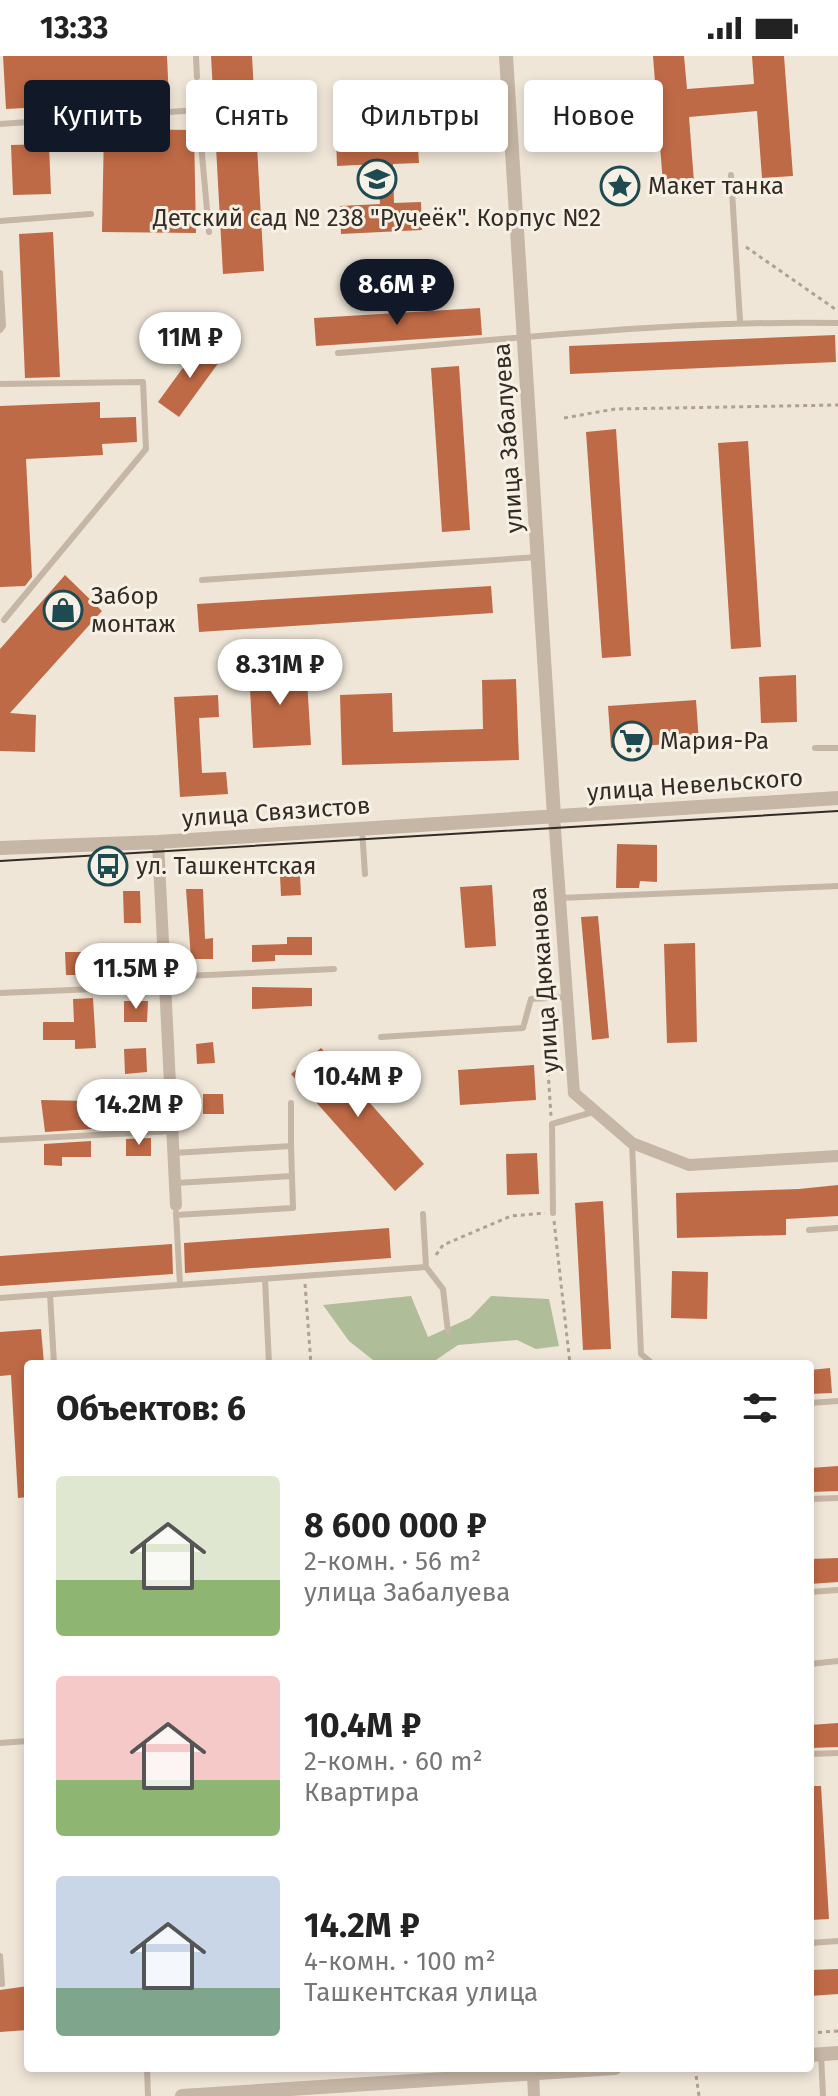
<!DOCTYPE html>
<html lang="ru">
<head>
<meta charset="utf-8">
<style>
	body { margin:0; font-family:"Fira Sans",sans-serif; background:#f6f6f6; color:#222; height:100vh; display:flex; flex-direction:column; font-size:30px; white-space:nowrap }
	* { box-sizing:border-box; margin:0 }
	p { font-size:26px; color:#767676 }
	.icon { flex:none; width:44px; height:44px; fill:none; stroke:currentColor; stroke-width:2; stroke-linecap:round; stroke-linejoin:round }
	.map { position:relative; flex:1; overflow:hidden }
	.details { position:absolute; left:24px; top:1304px; width:790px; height:712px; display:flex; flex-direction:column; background:#fff; border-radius:8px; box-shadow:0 4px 12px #0003 }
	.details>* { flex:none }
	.hud { position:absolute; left:24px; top:24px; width:790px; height:72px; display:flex; gap:16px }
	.price { position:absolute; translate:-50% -68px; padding:0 18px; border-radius:28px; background:#fff; color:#222; font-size:26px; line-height:52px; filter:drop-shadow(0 2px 4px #0008) }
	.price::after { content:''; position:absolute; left:50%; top:48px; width:24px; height:18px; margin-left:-12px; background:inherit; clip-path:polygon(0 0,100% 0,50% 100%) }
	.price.active { background:#111827; color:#fff }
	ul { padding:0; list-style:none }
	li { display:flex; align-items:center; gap:24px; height:200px; padding:0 32px }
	li span { display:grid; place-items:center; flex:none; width:224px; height:160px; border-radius:8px; color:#555 }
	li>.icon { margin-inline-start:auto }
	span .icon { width:96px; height:96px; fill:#fffc; stroke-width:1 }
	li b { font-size:34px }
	h2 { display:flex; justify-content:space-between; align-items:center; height:96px; padding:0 32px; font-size:34px }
	.tag { padding:0 28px; border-radius:8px; background:#fff; box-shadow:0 4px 12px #0003; font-size:28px; line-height:72px }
	.tag.active { background:#111827; color:#fff }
	.status { display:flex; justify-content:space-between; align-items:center; height:56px; padding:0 40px; background:#fff; direction:ltr }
	.status svg { height:22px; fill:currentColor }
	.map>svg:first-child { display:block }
</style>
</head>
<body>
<div class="status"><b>13:33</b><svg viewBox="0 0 49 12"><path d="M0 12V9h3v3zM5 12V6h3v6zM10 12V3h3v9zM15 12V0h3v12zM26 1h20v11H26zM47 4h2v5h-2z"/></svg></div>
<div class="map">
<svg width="838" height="2040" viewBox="0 0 838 2040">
	<rect width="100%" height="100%" fill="#efe6d8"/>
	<path fill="#afbd99" d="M411,1240L428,1281L470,1262L491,1240L549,1243L559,1290L536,1293L517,1284L458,1289L430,1308H378L349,1285L323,1249Z"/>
	<path fill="#bf6a46" d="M3,0H167L169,44L6,53Z
		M211,0H252L264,215L223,218Z
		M653,0H684L687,33L754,28L752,0H784L793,120L762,122L757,55L689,61L694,126L663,128Z
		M104,73L194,74L196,177L102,176Z
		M417,77L419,107L393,108L394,147L421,146L422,174L341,178L340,150L380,148L378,108L337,110L336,80Z
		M49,88L51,138L13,139L11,89Z
		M53,176L60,321L25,322L19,178Z
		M480,252L482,279L316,290L314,262Z
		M835,279L836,306L570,318L569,290Z
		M201,287L222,302L179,361L158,346Z
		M459,310L470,474L442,476L431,312Z
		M100,346V362L136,361L137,386L102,388L103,399L26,403L32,521L25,530L0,531V350Z
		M616,373L631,600L602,602L586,376Z
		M748,385L761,591L731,593L718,387Z
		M65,519L102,555L10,657L36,659L35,696L0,695V593Z
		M491,530L493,557L199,576L197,548Z
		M306,609L311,689L253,692L249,612Z
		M796,619L797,666L761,667L759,621Z
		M516,623L519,704L342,709L340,639L392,637L393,676L483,673L482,624Z
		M218,639L219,661L199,662L202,717L226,716L228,738L180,741L174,641Z
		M696,644L699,686L611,692L608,650Z
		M617,788L657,789V826L640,825L639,832H616Z
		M300,819L301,839L281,840L280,820Z
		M492,829L496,890L465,892L460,831Z
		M186,833H203L205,883L213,882V903H191Z
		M123,835H140L141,867H124Z
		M598,860L609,982L592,984L581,861Z
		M287,881H312V899H275V905L252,906V889L287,888Z
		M695,887L697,986L667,987L664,888Z
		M65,896H87L88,919H66Z
		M127,898H144V917H127Z
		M252,931L312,932V950L252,953Z
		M93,942L96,992L75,993V984H43V966H74L73,943Z
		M124,945H148L147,966H124Z
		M213,986L215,1007L197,1008L196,988Z
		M146,992L147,1016L125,1018L124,993Z
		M321,992L424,1108L395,1135L291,1018Z
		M534,1009L536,1044L460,1049L458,1014Z
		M203,1038H223L224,1058H203Z
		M130,1041H151V1070L130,1071Z
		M41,1044L94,1045L92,1073L45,1076Z
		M151,1082V1100H126V1083Z
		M91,1085V1101H62V1110L44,1109V1088Z
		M537,1097L539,1138L507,1139L506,1098Z
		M838,1129V1160L786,1163V1179L677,1182L676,1137L799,1133Z
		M603,1145L611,1293L583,1294L575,1147Z
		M389,1172L391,1202L185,1217L184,1187Z
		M172,1188L173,1218L0,1230V1200Z
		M672,1215L708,1216L707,1263L671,1262Z
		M41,1273L44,1308H28V1441L18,1442L11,1319L0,1320V1276Z
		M830,1312L832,1337L810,1338V1314Z
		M838,1410V1435L810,1436V1412Z
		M838,1502V1526L810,1528V1503Z
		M838,1667V1691L810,1692V1669Z
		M810,1730H821L829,1863L810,1864Z
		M838,1913V1938L810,1940V1914Z
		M28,1930V1974L0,1976V1934Z"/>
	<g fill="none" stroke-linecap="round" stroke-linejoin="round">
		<path stroke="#b2a090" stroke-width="3" stroke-dasharray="4 4" stroke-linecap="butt" d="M746,191L838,255
			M564,362L615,353L838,349
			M544,952L551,1060
			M554,1165L570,1308
			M436,1199L443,1189L511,1160L545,1157
			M305,1228L311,1308
			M810,1977L838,1975
			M695,2012L699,2040"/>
		<path stroke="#c6b6a5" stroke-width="6" d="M196,0L197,21
			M414,65L510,59
			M0,68L198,54L209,176
			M731,119L740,265
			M0,165L91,158
			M0,217L3,270L0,274
			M338,297C505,284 670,264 838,267
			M0,328L143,326L146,393L4,564
			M202,524L538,501
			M815,692H838
			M362,773L365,818
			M560,842L838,830
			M165,921L334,913
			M0,937L166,930
			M381,981L523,972L531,943L567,941
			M0,1084L174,1075
			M632,1087L641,1298L653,1308
			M174,1097L291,1090V1047
			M176,1127L292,1120
			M176,1157L180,1229
			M553,1157L552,1068L593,1056
			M423,1158L426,1211L443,1233L448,1276
			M176,1159L293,1152L291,1090
			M809,1174L838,1172
			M265,1223L269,1308
			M50,1238L54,1308
			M0,1242L426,1211
			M810,1347L838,1345
			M810,1443L838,1442
			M810,1536L838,1534
			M810,1608L838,1605
			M0,1687L28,1685
			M810,1698L838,1697
			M810,1887L838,1885
			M0,1900L2,1928
			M821,1998L823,2040
			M147,2012L148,2040"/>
		<path stroke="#c6b6a5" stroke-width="12" d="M554,760L574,1037L632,1087L689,1109L838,1100
			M158,786L176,1149
			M533,2018L534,2040"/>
		<path stroke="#c6b6a5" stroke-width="14" d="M506,0L554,760
			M0,792L158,786L838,742
			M810,1999L838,1997
			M182,2040L615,2012"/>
		<path stroke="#332b26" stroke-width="2" d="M0,805L838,755"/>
	</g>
	<defs>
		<symbol id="school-ring" viewBox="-11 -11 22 22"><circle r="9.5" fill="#f7f0e4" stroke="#1e4b51" stroke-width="1.5"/><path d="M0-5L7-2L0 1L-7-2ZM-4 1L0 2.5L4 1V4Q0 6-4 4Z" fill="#1e4b51"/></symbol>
		<symbol id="sight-ring" viewBox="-11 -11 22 22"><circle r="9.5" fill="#f7f0e4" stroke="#1e4b51" stroke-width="1.5"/><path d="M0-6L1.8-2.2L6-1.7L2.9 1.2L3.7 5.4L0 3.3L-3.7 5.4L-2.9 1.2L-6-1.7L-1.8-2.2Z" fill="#1e4b51"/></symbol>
		<symbol id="shop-ring" viewBox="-11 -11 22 22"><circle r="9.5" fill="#f7f0e4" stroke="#1e4b51" stroke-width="1.5"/><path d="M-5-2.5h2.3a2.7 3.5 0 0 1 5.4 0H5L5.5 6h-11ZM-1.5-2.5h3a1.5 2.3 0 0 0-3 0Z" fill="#1e4b51"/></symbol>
		<symbol id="supermarket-ring" viewBox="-11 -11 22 22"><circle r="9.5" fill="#f7f0e4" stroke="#1e4b51" stroke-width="1.5"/><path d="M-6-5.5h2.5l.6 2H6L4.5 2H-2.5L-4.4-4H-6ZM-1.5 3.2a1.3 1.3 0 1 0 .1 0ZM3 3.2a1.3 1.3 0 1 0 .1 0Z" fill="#1e4b51"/></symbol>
		<symbol id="bus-ring" viewBox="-11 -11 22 22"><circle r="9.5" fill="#f7f0e4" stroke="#1e4b51" stroke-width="1.5"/><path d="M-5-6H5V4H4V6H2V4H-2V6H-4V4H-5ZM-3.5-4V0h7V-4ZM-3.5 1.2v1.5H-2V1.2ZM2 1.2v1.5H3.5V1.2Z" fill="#1e4b51"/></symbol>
	</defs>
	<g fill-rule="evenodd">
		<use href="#school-ring" x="355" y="101" width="44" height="44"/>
		<use href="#sight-ring" x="598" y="108" width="44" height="44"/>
		<use href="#shop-ring" x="41" y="532" width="44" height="44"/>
		<use href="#supermarket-ring" x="610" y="663" width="44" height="44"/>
		<use href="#bus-ring" x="86" y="788" width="44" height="44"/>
	</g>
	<g text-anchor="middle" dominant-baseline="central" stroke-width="6" stroke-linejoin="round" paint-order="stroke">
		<g font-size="24" fill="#332b26" stroke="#f7f0e4" text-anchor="start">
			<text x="648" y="130">Макет танка</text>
			<text x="377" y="162" text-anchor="middle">Детский сад № 238 "Ручеёк". Корпус №2</text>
			<text x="91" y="540">Забор<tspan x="91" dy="28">монтаж</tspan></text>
			<text x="660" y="685">Мария-Ра</text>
			<text x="136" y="810">ул. Ташкентская</text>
		</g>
		<g font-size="24" fill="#332b26" stroke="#f7f0e4">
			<text transform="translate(508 382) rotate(-94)">улица Забалуева</text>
			<text transform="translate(695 729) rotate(-4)">улица Невельского</text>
			<text transform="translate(276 756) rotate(-4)">улица Связистов</text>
			<text transform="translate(544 924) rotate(-94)">улица Дюканова</text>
		</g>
	</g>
</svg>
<b class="price active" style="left:397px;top:271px">8.6M ₽</b>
<b class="price" style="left:190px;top:324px">11M ₽</b>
<b class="price" style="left:280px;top:651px">8.31M ₽</b>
<b class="price" style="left:136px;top:955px">11.5M ₽</b>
<b class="price" style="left:358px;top:1063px">10.4M ₽</b>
<b class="price" style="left:139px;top:1091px">14.2M ₽</b>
<div class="hud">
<a class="tag active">Купить</a>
<a class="tag">Снять</a>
<a class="tag">Фильтры</a>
<a class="tag">Новое</a>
</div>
<section class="details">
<h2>Объектов: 6<svg class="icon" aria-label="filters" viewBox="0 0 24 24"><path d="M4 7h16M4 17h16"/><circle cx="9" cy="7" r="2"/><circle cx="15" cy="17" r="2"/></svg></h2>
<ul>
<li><span style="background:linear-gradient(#dfe7d0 65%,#8fb573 0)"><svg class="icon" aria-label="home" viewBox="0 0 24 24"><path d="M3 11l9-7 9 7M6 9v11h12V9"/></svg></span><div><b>8 600 000 ₽</b><p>2-комн. · 56 m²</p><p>улица Забалуева</p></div></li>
<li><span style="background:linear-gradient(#f6c9c9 65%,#8fb573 0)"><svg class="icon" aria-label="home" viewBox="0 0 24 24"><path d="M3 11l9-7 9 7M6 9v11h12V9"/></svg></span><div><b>10.4M ₽</b><p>2-комн. · 60 m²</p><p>Квартира</p></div></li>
<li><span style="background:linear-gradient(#c9d6e8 70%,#7fa58c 0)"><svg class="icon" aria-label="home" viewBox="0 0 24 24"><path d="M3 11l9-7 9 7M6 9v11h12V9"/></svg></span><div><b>14.2M ₽</b><p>4-комн. · 100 m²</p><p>Ташкентская улица</p></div></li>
</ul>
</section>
</div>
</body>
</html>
